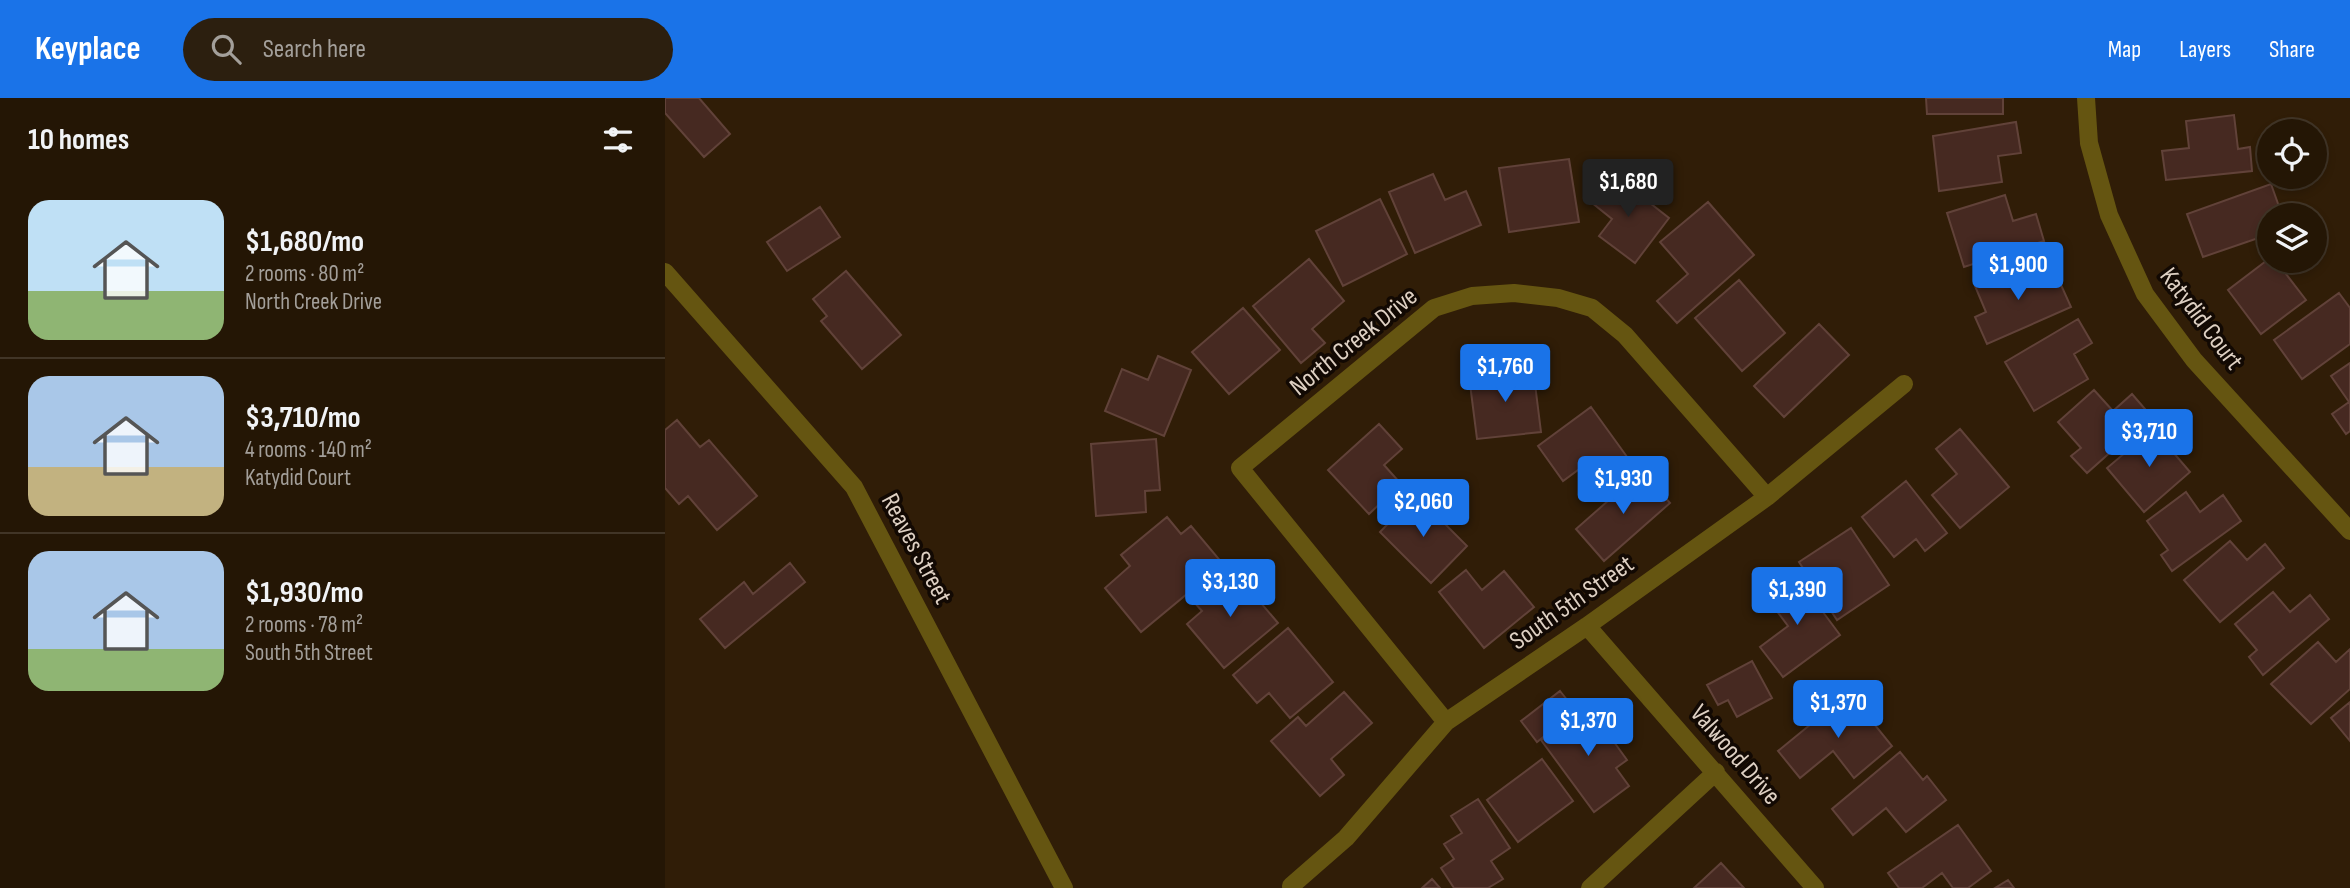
<!DOCTYPE html>
<html lang="en">
<head>
<meta charset="utf-8">
<style>
	body { margin:0; font-family:"Sofia Sans Condensed",sans-serif; background:#2c1f0f; color:#f1f3f6; height:100vh; display:flex; flex-direction:column; font-size:26px; white-space:nowrap }
	* { box-sizing:border-box; margin:0 }
	p { font-size:23px; color:#a39f9a }
	.icon { flex:none; width:38px; height:38px; fill:none; stroke:currentColor; stroke-width:2; stroke-linecap:round; stroke-linejoin:round }
	.map { position:relative; flex:1; overflow:hidden }
	.side { display:flex; flex-direction:column; background:#241605; width:665px }
	.side>* { flex:none }
	.controls { position:absolute; left:1592px; top:21px; display:grid; gap:14px }
	.controls a { display:grid; place-items:center; width:70px; height:70px; border-radius:50%; background:#241605; box-shadow:0 4px 10px #0003,0 0 0 2px #413527; font-size:35px }
	.price { position:absolute; translate:-50% -60px; padding:0 16px; border-radius:7px; background:#1a73e8; color:#fff; font-size:23px; line-height:46px; filter:drop-shadow(0 2px 4px #0008) }
	.price::after { content:''; position:absolute; left:50%; top:42px; width:21px; height:16px; margin-left:-10px; background:inherit; clip-path:polygon(0 0,100% 0,50% 100%) }
	.price.active { background:#222; color:#fff }
	ul { padding:0; list-style:none }
	li { display:flex; align-items:center; gap:21px; height:175px; padding:0 28px }
	li+li { border-top:2px solid #413527 }
	li span { display:grid; place-items:center; flex:none; width:196px; height:140px; border-radius:21px; color:#555 }
	li>.icon { margin-inline-start:auto }
	span .icon { width:84px; height:84px; fill:#fffc; stroke-width:1 }
	li b { font-size:30px }
	h2 { display:flex; justify-content:space-between; align-items:center; height:84px; padding:0 28px; font-size:30px }
	header { display:flex; align-items:center; gap:42px; box-sizing:border-box; height:98px; padding:0 35px; background:#1a73e8; color:#fff }
	header strong { font-size:33px }
	nav { display:flex; gap:38px; margin-inline-start:auto; font-size:24px }
	.search { width:490px; height:63px; background:#2c1f0f; display:flex; align-items:center; gap:18px; box-sizing:border-box; padding:0 24px; border-radius:38px; color:#a39f9a; font-size:26px }
	main { display:flex; flex:1; min-height:0 }
	.map>svg:first-child { display:block }
</style>
</head>
<body>
<header>
<strong>Keyplace</strong>
<div class="search"><svg class="icon" aria-label="search" viewBox="0 0 24 24"><circle cx="10" cy="10" r="6"/><path d="M15 15l6 6"/></svg>Search here</div>
<nav><a>Map</a><a>Layers</a><a>Share</a></nav>
</header>
<main>
<section class="side">
<h2>10 homes<svg class="icon" aria-label="filters" viewBox="0 0 24 24"><path d="M4 7h16M4 17h16"/><circle cx="9" cy="7" r="2"/><circle cx="15" cy="17" r="2"/></svg></h2>
<ul>
<li><span style="background:linear-gradient(#bfe0f5 65%,#8fb573 0)"><svg class="icon" aria-label="home" viewBox="0 0 24 24"><path d="M3 11l9-7 9 7M6 9v11h12V9"/></svg></span><div><b>$1,680/mo</b><p>2 rooms · 80 m²</p><p>North Creek Drive</p></div></li>
<li><span style="background:linear-gradient(#a9c7e8 65%,#c2b280 0)"><svg class="icon" aria-label="home" viewBox="0 0 24 24"><path d="M3 11l9-7 9 7M6 9v11h12V9"/></svg></span><div><b>$3,710/mo</b><p>4 rooms · 140 m²</p><p>Katydid Court</p></div></li>
<li><span style="background:linear-gradient(#a9c7e8 70%,#8fb573 0)"><svg class="icon" aria-label="home" viewBox="0 0 24 24"><path d="M3 11l9-7 9 7M6 9v11h12V9"/></svg></span><div><b>$1,930/mo</b><p>2 rooms · 78 m²</p><p>South 5th Street</p></div></li>
</ul>
</section>
<div class="map">
<svg width="1685" height="790" viewBox="0 0 1685 790">
	<rect width="100%" height="100%" fill="#301d07"/>
	<path fill="#462921" stroke="#614239" stroke-width="2" d="M0,0H34L65,36L39,59L0,15Z
		M1261,0H1338V16H1262Z
		M1569,17L1573,51L1585,49L1587,73L1501,82L1497,53L1524,50L1521,23Z
		M1351,24L1356,55L1333,58L1337,84L1274,93L1268,38Z
		M904,61L914,124L844,134L834,70Z
		M768,76L780,102L801,93L816,127L750,155L724,94Z
		M948,76L1004,120L970,165L934,138L947,121L926,104Z
		M1606,86L1617,117H1605V136L1538,159L1522,116Z
		M1340,97L1348,123L1371,116L1379,143L1299,169L1282,115Z
		M715,101L742,156L678,188L651,133Z
		M1043,104L1089,157L1012,225L992,203L1023,176L995,144Z
		M155,109L175,139L122,173L102,144Z
		M1605,160V163H1611L1641,202L1596,236L1563,192Z
		M644,161L679,203L647,231L660,245L636,265L588,208Z
		M1368,163L1378,184L1392,178L1406,209L1322,246L1310,219L1321,214L1310,188Z
		M181,173L236,237L197,271L156,223L162,218L148,201Z
		M1074,182L1120,235L1077,273L1030,220Z
		M1674,195L1685,210V246L1637,281L1609,242Z
		M578,210L615,252L564,296L527,254Z
		M1413,221L1427,245L1409,256L1423,281L1369,313L1340,264Z
		M1154,226L1184,257L1119,319L1089,288Z
		M493,258L526,272L499,338L440,313L457,271L483,282Z
		M1685,265V333L1681,336L1667,316L1684,304L1666,278Z
		M868,270L876,334L812,341L804,278Z
		M1429,292L1448,313L1467,296L1486,318L1422,375L1406,358L1416,350L1393,324Z
		M926,309L965,363L938,383L924,364L898,383L873,348Z
		M12,322L35,349L44,342L92,398L52,432L23,398L14,406L0,390V332Z
		M714,326L737,351L719,367L736,386L704,416L663,372Z
		M1493,327L1512,348L1507,353L1525,374L1479,414L1442,370Z
		M1295,331L1344,389L1295,430L1267,397L1292,376L1271,351Z
		M491,341L495,392L480,393L481,414L431,418L426,346Z
		M977,373L1005,405L939,463L911,431Z
		M1241,383L1282,435L1260,453L1251,441L1229,459L1197,419Z
		M1521,394L1535,414L1558,397L1576,423L1507,473L1496,457L1503,452L1482,423Z
		M751,397L802,448L766,485L715,434Z
		M502,419L516,436L526,428L558,466L476,534L440,490L465,468L456,457Z
		M1186,430L1224,487L1172,522L1134,464Z
		M1565,443L1582,462L1600,446L1619,470L1555,524L1519,482Z
		M125,465L140,484L60,550L35,521L79,484L88,496Z
		M567,471L613,525L559,570L522,526L537,513L529,504Z
		M801,472L817,492L839,473L869,509L819,550L774,494Z
		M1129,475L1175,537L1118,579L1095,549L1123,528L1100,497Z
		M1608,494L1625,514L1645,497L1664,521L1598,577L1584,559L1592,552L1570,526Z
		M623,530L668,584L625,620L604,595L592,605L568,577Z
		M1653,544L1671,564L1685,551V591L1646,626L1606,586Z
		M1087,563L1107,600L1072,619L1063,602L1053,607L1042,587Z
		M895,593L911,613L872,644L856,623Z
		M679,594L707,625L666,661L679,677L655,698L606,643L633,619L641,628Z
		M1184,595L1227,648L1189,680L1168,653L1135,680L1113,653Z
		M1685,604V643L1666,620Z
		M923,608L962,662L951,670L964,688L929,714L876,642Z
		M1235,654L1258,682L1262,678L1281,702L1241,734L1221,710L1188,737L1167,711Z
		M877,661L908,703L853,744L822,702Z
		M813,701L845,750L826,763L838,781L823,790H789L776,770L789,761L779,746L797,735L786,718Z
		M1293,727L1326,773L1303,790H1288L1277,775L1257,790H1234L1223,775Z
		M1056,765L1079,790H1029Z
		M767,781L775,790H757Z
		M1343,782L1349,790H1330Z"/>
	<g fill="none" stroke-linecap="round" stroke-linejoin="round">
		<path stroke="#655511" stroke-width="18" d="M1421,0L1424,45L1444,117L1480,196L1529,262L1685,433
			M0,174L189,389L399,790
			M922,528L1150,790
			M781,624L575,370L769,210L807,198L849,195L893,200L927,210L960,237L1102,399
			M626,788L681,740L781,624L922,528L1102,399L1239,286
			M925,790L1051,674"/>
	</g>
	<g text-anchor="middle" dominant-baseline="central" stroke-width="7" stroke-linejoin="round" paint-order="stroke">
		<g font-size="26" fill="#ded0c3" stroke="#120903">
			<text transform="translate(1536 221) rotate(53)">Katydid Court</text>
			<text transform="translate(689 244) rotate(-39)">North Creek Drive</text>
			<text transform="translate(251 451) rotate(62)">Reaves Street</text>
			<text transform="translate(907 505) rotate(-35)">South 5th Street</text>
			<text transform="translate(1070 657) rotate(49)">Valwood Drive</text>
		</g>
	</g>
</svg>
<div class="controls">
<a><svg class="icon" aria-label="locate" viewBox="0 0 24 24"><circle cx="12" cy="12" r="6"/><path d="M12 2v4M12 18v4M2 12h4M18 12h4"/></svg></a>
<a><svg class="icon" aria-label="layers" viewBox="0 0 24 24"><path d="M12 4l9 5-9 5-9-5zM3 14l9 5 9-5"/></svg></a>
</div>
<b class="price active" style="left:963px;top:121px">$1,680</b>
<b class="price" style="left:1353px;top:204px">$1,900</b>
<b class="price" style="left:840px;top:306px">$1,760</b>
<b class="price" style="left:1484px;top:371px">$3,710</b>
<b class="price" style="left:958px;top:418px">$1,930</b>
<b class="price" style="left:758px;top:441px">$2,060</b>
<b class="price" style="left:565px;top:521px">$3,130</b>
<b class="price" style="left:1132px;top:529px">$1,390</b>
<b class="price" style="left:1173px;top:642px">$1,370</b>
<b class="price" style="left:923px;top:660px">$1,370</b>
</div>
</main>
</body>
</html>
